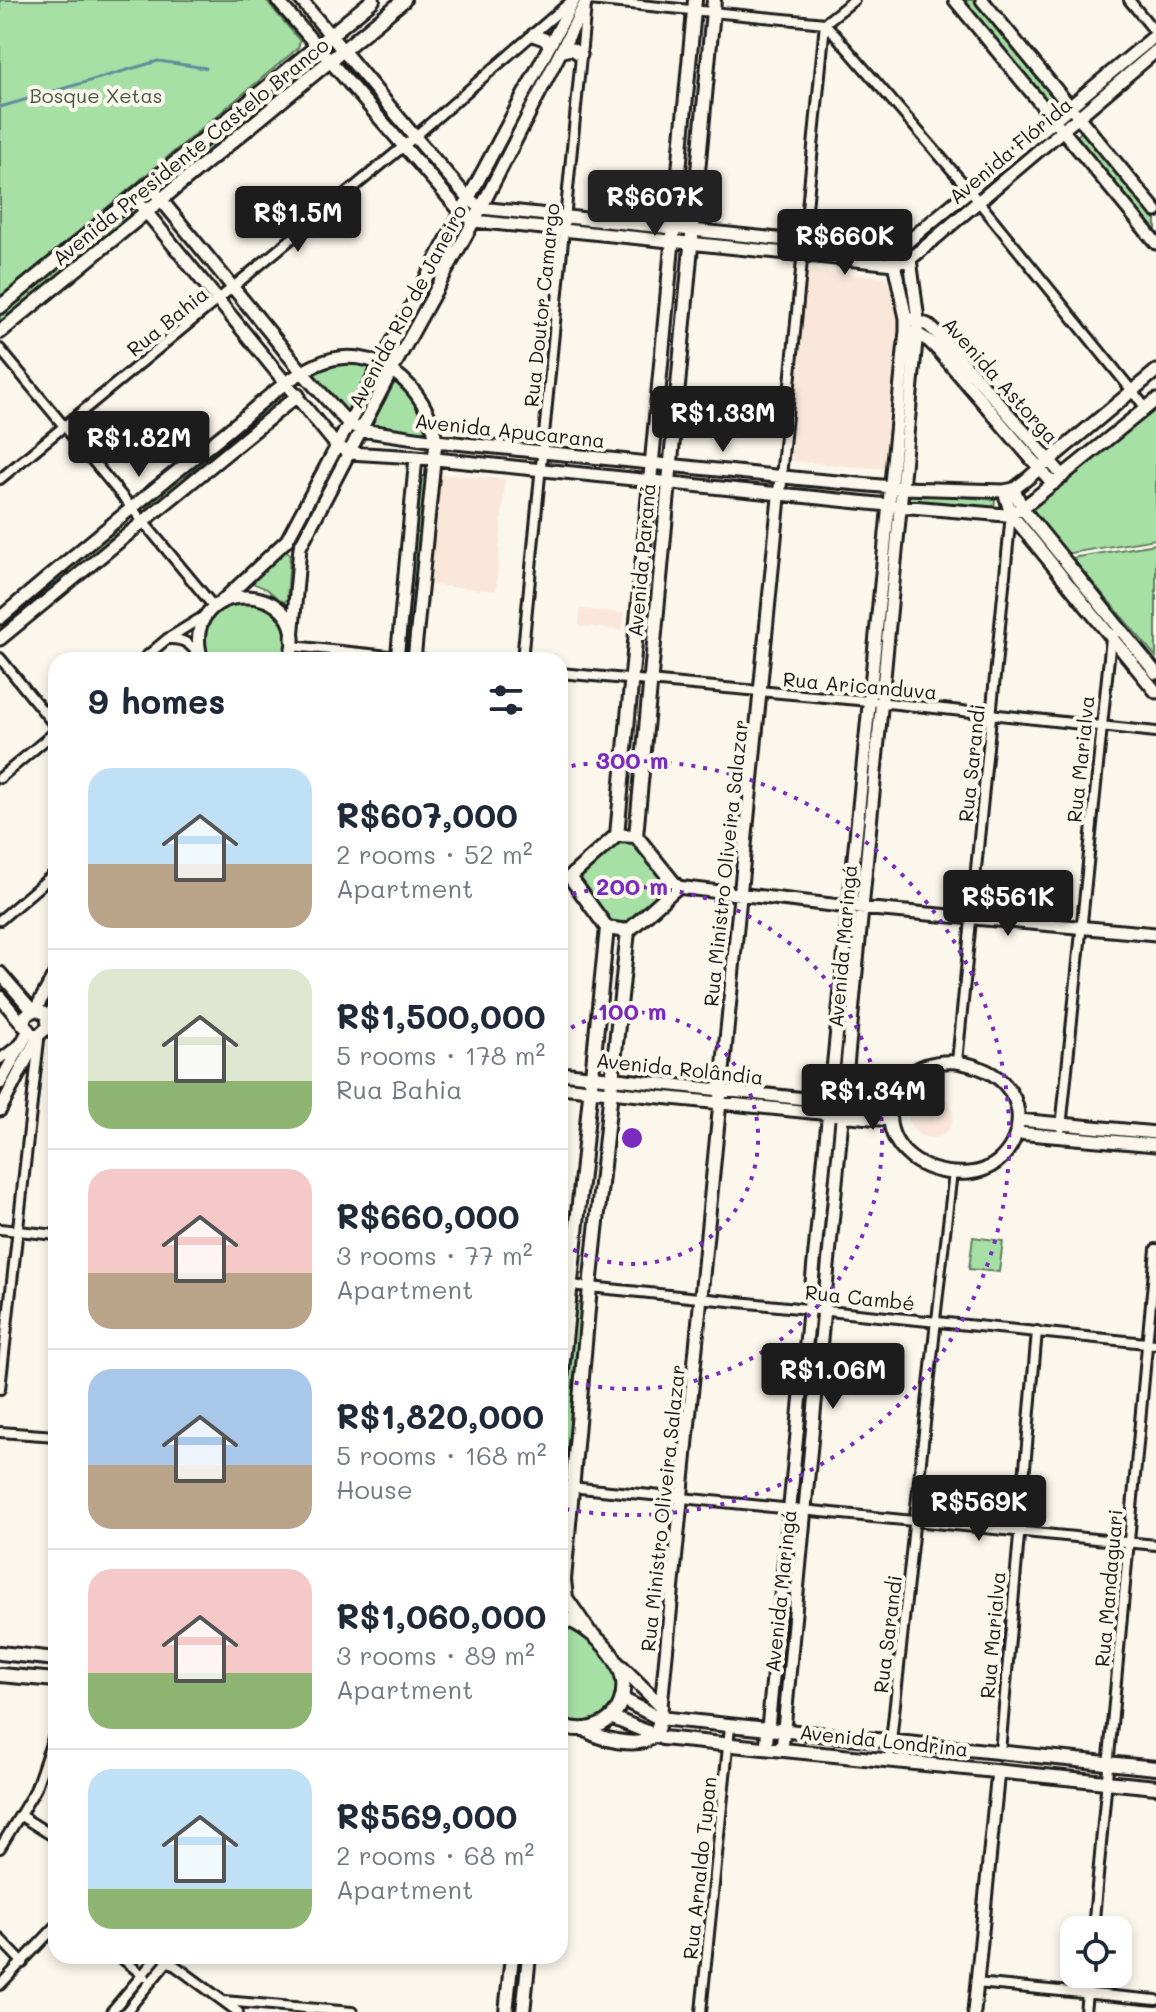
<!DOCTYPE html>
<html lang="en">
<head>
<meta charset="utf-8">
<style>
	body { margin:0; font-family:Mali,sans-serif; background:#f2f2f3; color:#1f2937; height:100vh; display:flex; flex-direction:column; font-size:30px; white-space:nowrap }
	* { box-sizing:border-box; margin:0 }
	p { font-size:26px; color:#747a83 }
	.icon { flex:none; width:44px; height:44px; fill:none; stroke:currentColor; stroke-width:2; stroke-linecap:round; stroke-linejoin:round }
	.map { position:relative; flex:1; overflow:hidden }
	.panel { position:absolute; left:48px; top:652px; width:520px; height:1312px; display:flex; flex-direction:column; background:#fff; border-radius:24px; box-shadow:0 4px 12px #0003 }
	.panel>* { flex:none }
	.tools { position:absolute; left:1060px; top:1916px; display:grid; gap:16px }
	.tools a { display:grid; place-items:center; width:72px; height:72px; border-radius:16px; background:#fff; box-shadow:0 4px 12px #0003; font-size:40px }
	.price { position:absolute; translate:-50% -68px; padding:0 18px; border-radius:8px; background:#1c1c1c; color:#fff; font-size:26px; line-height:52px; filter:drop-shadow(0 2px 4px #0008) }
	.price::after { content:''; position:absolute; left:50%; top:48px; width:24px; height:18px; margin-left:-12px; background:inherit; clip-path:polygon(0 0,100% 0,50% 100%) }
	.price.on { background:#222; color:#fff }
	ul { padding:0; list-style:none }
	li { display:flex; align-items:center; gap:24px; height:200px; padding:0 40px }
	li+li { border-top:2px solid #e0e1e3 }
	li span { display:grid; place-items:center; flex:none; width:224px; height:160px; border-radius:24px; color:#555 }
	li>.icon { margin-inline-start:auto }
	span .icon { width:96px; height:96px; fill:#fffc; stroke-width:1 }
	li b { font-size:34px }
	h2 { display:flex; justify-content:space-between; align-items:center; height:96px; padding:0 40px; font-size:34px }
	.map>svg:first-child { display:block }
</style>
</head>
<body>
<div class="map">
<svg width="1156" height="2012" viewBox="0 0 1156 2012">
	<rect width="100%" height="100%" fill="#fbf7ec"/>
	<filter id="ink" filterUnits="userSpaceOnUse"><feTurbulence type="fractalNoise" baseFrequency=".0125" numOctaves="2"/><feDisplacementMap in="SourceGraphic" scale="16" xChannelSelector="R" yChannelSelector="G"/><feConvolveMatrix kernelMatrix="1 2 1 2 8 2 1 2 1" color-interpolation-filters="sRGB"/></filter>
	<g filter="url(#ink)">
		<path fill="#fae7d9" d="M808,270L885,277L902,314L885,469L790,461Z
			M441,474L505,479L496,591L430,585Z
			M580,609L624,613L622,630L579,626Z
			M909 1116a22 22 0 1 1 44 0a22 22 0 1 1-44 0Z"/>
		<path fill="#a6e0a5" stroke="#617e60" stroke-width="2" d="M0,0H266L300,41L298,48L0,297Z
			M962,0H977L1062,102L1054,109Z
			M317,55L320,62L173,183L167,179Z
			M1083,130L1156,219V232L1077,136Z
			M125,210L131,212L132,216L0,323V312Z
			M343,363H358L373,367L348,417L312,371Z
			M395,382C412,396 422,411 425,434L370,428Z
			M276,396L280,401L151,507L146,502Z
			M1156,405V539L1064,554L1026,509Z
			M420,476H426L410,641L405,644L403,642Z
			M910,492L995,500L994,508L909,500Z
			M122,521L127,527L0,633V623Z
			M1156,544V657L1072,558Z
			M285,550L290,554L287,600L283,603L267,589L250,582Z
			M251,599C285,617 290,621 285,660H206C199,617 211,608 251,599Z
			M617,835L636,836L677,887L628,931L607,928L570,877Z
			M973,1237L1003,1241L999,1272L969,1269Z
			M574,1303H584L568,1471L560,1470V1453Z
			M812,1322H818L802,1495L796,1494Z
			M794,1522L799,1523L780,1715L774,1714Z
			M560,1619C580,1631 600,1643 613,1664C626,1685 616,1713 592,1721C581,1724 570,1721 560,1720Z"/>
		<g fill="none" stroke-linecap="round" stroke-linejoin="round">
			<path stroke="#618e9b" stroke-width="3" d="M0,107L158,61L206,68"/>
			<defs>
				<path id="pedestrian" d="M936,1320L953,1172"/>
				<path id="minor" d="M589,0L825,23L854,0
					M1129,0L1156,33
					M825,23L970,191L1146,408
					M0,349L214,607
					M781,477L825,23
					M0,479L404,146L570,2
					M168,639C185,638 192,645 201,659
					M292,646L428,660
					M0,658L56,727
					M142,660L167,639L206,615
					M522,660L586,5
					M560,673L869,701L1156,732
					M0,778L56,731
					M0,920L56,872
					M0,1059L18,1045
					M957,1062L1011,514
					M1061,1128L1111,638L1120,629
					M0,1229L56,1235
					M560,1284L1156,1344
					M0,1389L39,1040
					M0,1432L56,1436
					M560,1486L1156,1545
					M1000,1752L1037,1331
					M889,1760L936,1320
					M21,1816L56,1838
					M0,1848L35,1790L56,1729
					M1093,1930L1156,1249
					M0,1939L23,1963
					M119,1956L145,1977
					M162,1956L238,2012
					M976,1983L1156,2000
					M0,1985L56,1926
					M224,2001L352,2012
					M111,2012L158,1956
					M126,2012L172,1956
					M701,2012L730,1727
					M1085,2012L1089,1974"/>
				<path id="tertiary" d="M277,0L460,211L474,221L894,264L910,259L919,252L1156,51
					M301,0L415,137L468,198L481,208L883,250L906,243L1156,35
					M955,0L1156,243
					M982,0L1156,211
					M533,35L544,39L550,45
					M563,51L572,49L581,55
					M149,185L303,373L348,423L361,430L436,441L804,479L903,488L1004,491L1014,489L1027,479L1156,371
					M134,197L336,445L349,453L416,457L888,505L1005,515L1022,508L1035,498L1156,400
					M912,319L928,325L938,334L1063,476
					M914,332L929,341L938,350L1053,484
					M1014,489L1022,508L1156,673
					M1004,491L1011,514L1156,692
					M220,603L287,540L574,0
					M0,618C74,555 149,493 225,433C254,410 284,379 318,364C374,339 428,387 436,441L414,660
					M0,639L298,395
					M292,639L300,547L392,370L481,208L587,0
					M202,660C175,574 318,578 289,660
					M397,660L416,457
					M677,887L849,907L1156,934
					M0,973L32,1010
					M0,997L25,1027
					M36,1009L56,972
					M49,1018L56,1003
					M957,1062C975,1065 994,1071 1006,1086C1034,1117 1011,1170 969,1173C866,1179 864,1056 957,1062Z
					M560,1073L891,1108
					M0,1083L28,1032
					M560,1087L890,1120
					M0,1110L39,1035L48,1027L47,1015L36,1009L25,1016L24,1024L31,1034L39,1035
					M1019,1120L1156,1133
					M1017,1133L1156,1145
					M661,1706L781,477
					M766,1748L906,331V318L893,259L897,250L906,243
					M782,1750L918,320L910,259L901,251L883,250
					M974,2012L998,1771"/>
				<path id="secondary" d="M0,307L373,0
					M0,332L404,0
					M617,835L695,0
					M617,835L636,836L677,887L628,931L607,928L570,877Z
					M636,836L714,0
					M560,1390L607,928
					M560,1617C582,1623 606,1643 617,1663C631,1689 621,1721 591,1728C581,1731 570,1728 560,1727
					M588,1630L566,1598L564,1580L590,1287L628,931
					M0,1653L56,1659
					M0,1675L56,1680
					M622,1699L659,1718L1156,1768
					M613,1718L662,1738L1156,1787
					M585,1729C597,1739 638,1749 652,1737C660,1729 660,1717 661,1706L621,1666
					M506,2012L512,1956
					M523,2012L529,1956"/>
			</defs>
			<use href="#pedestrian" stroke="#1c1c1c" stroke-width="12"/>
			<use href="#minor" stroke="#1c1c1c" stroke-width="14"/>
			<use href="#tertiary" stroke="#1c1c1c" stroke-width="17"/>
			<use href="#secondary" stroke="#1c1c1c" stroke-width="18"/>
			<use href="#pedestrian" stroke="#fbf7ec" stroke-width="6"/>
			<use href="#minor" stroke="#fbf7ec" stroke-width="8"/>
			<use href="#tertiary" stroke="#fbf7ec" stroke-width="11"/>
			<use href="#secondary" stroke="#fbf7ec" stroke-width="12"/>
		</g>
	</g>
	<g fill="none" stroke="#7b2cbf" stroke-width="4" stroke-dasharray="4 8">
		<path d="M561 1034A126 126 0 1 1 561 1242"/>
		<path d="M561 897A251 251 0 1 1 561 1379"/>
		<path d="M560 768A377 377 0 1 1 560 1508"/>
	</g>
	<g text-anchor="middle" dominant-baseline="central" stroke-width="8" stroke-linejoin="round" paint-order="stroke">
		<g font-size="20" fill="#455745" stroke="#fbf7ec">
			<text x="96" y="95">Bosque Xetas</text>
		</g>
		<g font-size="20" fill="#1c1c1c" stroke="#fbf7ec">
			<text transform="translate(1010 150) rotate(-40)">Avenida Flórida</text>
			<text transform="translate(190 151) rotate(-39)">Avenida Presidente Castelo Branco</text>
			<text transform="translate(541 305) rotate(-84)">Rua Doutor Camargo</text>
			<text transform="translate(407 306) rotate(-62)">Avenida Rio de Janeiro</text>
			<text transform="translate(167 321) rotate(-39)">Rua Bahia</text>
			<text transform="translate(1001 380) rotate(48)">Avenida Astorga</text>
			<text transform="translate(510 430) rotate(6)">Avenida Apucarana</text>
			<text transform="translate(641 560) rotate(-85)">Avenida Paraná</text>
			<text transform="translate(860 685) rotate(5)">Rua Aricanduva</text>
			<text transform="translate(1080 759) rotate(-84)">Rua Marialva</text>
			<text transform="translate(971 763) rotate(-84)">Rua Sarandi</text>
			<text transform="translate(725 863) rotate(-84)">Rua Ministro Oliveira Salazar</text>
			<text transform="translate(842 946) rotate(-85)">Avenida Maringá</text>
			<text transform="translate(680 1068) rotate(6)">Avenida Rolândia</text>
			<text transform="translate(860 1297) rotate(6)">Rua Cambé</text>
			<text transform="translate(662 1508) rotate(-84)">Rua Ministro Oliveira Salazar</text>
			<text transform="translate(1108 1588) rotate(-85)">Rua Mandaguari</text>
			<text transform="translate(780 1591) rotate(-84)">Avenida Maringá</text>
			<text transform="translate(887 1634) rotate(-83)">Rua Sarandi</text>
			<text transform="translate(992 1635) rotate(-85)">Rua Marialva</text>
			<text transform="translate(884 1740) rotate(6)">Avenida Londrina</text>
			<text transform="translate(699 1868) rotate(-84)">Rua Arnaldo Tupan</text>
		</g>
	</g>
	<circle cx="632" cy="1138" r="12" fill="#7b2cbf" stroke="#fbf7ec" stroke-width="4"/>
	<g font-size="24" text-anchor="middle" font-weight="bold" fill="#7b2cbf" stroke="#fbf7ec" stroke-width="8" stroke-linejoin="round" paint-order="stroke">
		<text x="632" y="769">300 m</text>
		<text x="632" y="895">200 m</text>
		<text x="632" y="1020">100 m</text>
	</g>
</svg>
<div class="tools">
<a><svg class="icon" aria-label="locate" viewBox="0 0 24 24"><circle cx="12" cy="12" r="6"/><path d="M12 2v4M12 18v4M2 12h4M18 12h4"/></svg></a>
</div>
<b class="price on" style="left:655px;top:238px">R$607K</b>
<b class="price" style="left:298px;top:254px">R$1.5M</b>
<b class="price" style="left:845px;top:277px">R$660K</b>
<b class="price" style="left:723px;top:454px">R$1.33M</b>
<b class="price" style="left:139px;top:479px">R$1.82M</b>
<b class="price" style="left:1008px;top:938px">R$561K</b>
<b class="price" style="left:873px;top:1132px">R$1.34M</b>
<b class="price" style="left:833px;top:1411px">R$1.06M</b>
<b class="price" style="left:979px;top:1543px">R$569K</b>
<section class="panel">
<h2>9 homes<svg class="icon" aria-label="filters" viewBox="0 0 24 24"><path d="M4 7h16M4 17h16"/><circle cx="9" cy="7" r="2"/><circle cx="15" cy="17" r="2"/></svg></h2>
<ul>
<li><span style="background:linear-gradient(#bfe0f5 60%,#b9a48a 0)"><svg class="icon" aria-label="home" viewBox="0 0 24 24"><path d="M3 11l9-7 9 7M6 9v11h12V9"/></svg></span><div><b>R$607,000</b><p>2 rooms · 52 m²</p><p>Apartment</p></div></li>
<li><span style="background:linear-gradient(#dfe7d0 70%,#8fb573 0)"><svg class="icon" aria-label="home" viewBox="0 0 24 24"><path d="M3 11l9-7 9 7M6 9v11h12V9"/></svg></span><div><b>R$1,500,000</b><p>5 rooms · 178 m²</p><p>Rua Bahia</p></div></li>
<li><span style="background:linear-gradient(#f6c9c9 65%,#b9a48a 0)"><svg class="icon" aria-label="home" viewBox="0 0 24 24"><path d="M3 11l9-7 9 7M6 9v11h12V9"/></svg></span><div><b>R$660,000</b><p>3 rooms · 77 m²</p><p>Apartment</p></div></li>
<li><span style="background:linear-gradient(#a9c7e8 60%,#b9a48a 0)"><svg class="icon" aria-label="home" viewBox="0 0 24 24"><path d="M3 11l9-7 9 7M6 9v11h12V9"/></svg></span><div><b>R$1,820,000</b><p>5 rooms · 168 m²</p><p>House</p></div></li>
<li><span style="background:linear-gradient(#f6c9c9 65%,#8fb573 0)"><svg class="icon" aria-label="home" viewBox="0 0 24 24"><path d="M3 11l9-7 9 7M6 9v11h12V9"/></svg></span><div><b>R$1,060,000</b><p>3 rooms · 89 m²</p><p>Apartment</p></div></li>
<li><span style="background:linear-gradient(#bfe0f5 75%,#8fb573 0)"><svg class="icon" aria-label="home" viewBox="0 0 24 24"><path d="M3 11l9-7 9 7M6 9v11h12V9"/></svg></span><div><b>R$569,000</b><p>2 rooms · 68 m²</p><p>Apartment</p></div></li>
</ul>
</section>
</div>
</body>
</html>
